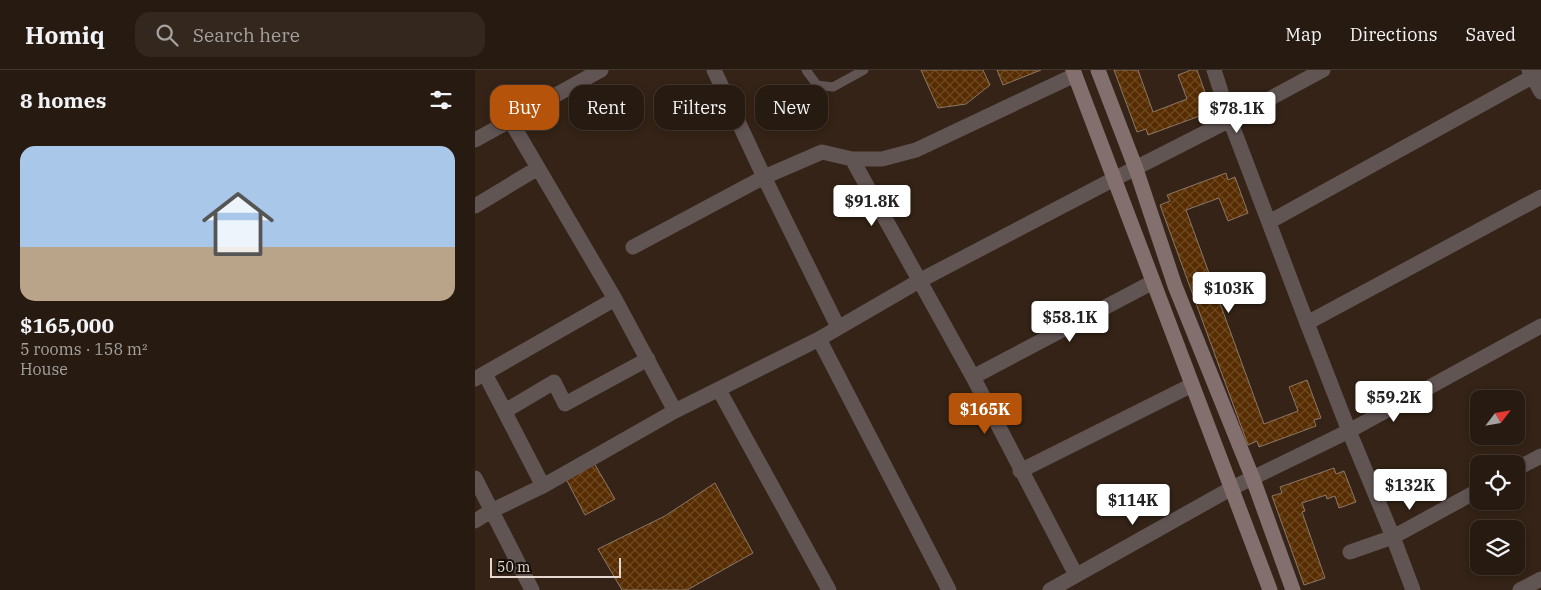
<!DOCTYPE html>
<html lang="en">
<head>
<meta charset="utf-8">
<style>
	body { margin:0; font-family:"IBM Plex Serif",serif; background:#33271e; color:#f1f3f6; height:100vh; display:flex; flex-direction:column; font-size:19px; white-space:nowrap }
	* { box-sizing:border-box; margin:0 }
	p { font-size:16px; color:#a4a19f }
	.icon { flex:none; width:28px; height:28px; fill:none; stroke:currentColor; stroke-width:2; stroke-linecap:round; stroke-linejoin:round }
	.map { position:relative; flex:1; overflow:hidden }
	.panel { display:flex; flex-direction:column; background:#271a10; width:475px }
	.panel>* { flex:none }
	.top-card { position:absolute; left:15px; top:15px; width:475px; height:45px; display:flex; gap:10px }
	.needle { width:32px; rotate:59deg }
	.fabs { position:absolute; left:995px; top:320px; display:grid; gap:10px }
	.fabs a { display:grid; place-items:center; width:55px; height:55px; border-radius:10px; background:#271a10; box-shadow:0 2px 8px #0003,0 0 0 1px #433830; font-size:25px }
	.scale { position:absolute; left:15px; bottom:12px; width:131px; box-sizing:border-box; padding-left:5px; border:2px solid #e4d8d0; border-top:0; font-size:14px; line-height:18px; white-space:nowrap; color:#e4d8d0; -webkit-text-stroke:4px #160e09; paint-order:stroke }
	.price { position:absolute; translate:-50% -42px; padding:0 11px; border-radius:5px; background:#fff; color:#222; font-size:16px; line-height:32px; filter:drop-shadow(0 1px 2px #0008) }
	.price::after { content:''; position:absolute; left:50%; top:30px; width:15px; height:11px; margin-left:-8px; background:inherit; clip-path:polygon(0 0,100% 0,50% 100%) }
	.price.current { background:#b45309; color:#fff }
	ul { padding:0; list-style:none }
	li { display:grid; align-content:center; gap:10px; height:265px; padding:0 20px }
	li+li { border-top:1px solid #433830 }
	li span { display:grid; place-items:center; height:155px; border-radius:15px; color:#555 }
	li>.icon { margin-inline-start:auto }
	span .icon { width:90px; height:90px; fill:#fffc; stroke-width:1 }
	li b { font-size:21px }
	h2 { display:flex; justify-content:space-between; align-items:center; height:60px; padding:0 20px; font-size:21px }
	.tag { padding:0 18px; border-radius:15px; background:#271a10; box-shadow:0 2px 8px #0003,0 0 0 1px #433830; font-size:18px; line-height:45px }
	.tag.current { background:#b45309; color:#fff }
	header { display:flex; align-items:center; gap:30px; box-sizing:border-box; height:70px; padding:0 25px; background:#271a10; border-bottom:1px solid #433830 }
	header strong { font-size:24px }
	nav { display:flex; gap:28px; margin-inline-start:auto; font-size:18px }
	.search { width:350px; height:45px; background:#33271e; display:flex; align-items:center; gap:12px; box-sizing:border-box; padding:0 18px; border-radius:15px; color:#a4a19f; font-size:19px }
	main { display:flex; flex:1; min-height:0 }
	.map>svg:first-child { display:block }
</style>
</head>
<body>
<header>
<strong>Homiq</strong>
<div class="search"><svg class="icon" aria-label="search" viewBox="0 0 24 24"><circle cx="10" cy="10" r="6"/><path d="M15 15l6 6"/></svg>Search here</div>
<nav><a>Map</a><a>Directions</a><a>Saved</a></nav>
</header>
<main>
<section class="panel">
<h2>8 homes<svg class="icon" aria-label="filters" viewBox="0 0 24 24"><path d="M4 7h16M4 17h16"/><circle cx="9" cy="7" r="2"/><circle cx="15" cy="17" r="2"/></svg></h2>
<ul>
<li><span style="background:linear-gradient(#a9c7e8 65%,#b9a48a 0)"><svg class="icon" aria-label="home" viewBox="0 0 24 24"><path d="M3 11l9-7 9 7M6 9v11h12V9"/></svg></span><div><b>$165,000</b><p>5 rooms · 158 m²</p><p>House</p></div></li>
</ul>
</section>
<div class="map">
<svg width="1066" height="520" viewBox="0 0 1066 520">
	<defs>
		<pattern id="building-cross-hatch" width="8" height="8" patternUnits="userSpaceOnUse" patternTransform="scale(1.25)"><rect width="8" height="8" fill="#562c00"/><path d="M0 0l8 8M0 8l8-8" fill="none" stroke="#6e4a24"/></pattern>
	</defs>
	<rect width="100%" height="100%" fill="#342316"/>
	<path fill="url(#building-cross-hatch)" stroke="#8c7767" d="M446,0H508L515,15L491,34L463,38Z
		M522,0H566L528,15Z
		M639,0H663L678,42L712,29L703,5L716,0H722L735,36L728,38L730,44L673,65L671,59L662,62Z
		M751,103L753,110L760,107L773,143L753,151L744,128L711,140L789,354L823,341L814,317L832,310L846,348L839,350L841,356L784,377L782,371L773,375L685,135L695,131L692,125Z
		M119,393L140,429L110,445L90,407Z
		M859,398L861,404L869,401L881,432L864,438L860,426L852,429L851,425L827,433L830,441L827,442L850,508L829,515L797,426L807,423L805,417Z
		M240,413L278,483L212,520H147L123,479L190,446Z"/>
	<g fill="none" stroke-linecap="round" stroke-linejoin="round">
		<path stroke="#615554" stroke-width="9" d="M331,0L342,15L358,17L389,0"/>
		<path stroke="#615554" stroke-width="15" d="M239,0L289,107L363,257
			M739,0L755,50L832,253L874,361L918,467L938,520
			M1054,0L1066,22
			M35,50L140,229L200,341
			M0,70L126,0
			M377,89L498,307L601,505
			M0,136L63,98
			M794,152L1066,2
			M158,177L289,107L347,82L377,89H407L441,80L600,5
			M832,253L1066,127
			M344,269L474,520
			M498,307L678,212
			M0,309L140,229
			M244,320L354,520
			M1041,399L1066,386
			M545,401L717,315
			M0,408L57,520
			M68,416L10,304L30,341L79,312L90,334L173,289
			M0,451L16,441L68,416L200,341L344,269L444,211L639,109L755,50L848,0
			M875,482L918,467L1004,420
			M575,520L757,418L874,361L1066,256
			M1045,520L1066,509"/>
		<path stroke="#826f6e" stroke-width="15" d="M598,0L795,520
			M623,0L661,99L700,216L778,409L818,520"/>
	</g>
</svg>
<div class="fabs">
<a><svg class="needle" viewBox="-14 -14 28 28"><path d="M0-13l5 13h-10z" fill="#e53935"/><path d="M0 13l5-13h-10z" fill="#a4a19f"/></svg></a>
<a><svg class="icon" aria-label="locate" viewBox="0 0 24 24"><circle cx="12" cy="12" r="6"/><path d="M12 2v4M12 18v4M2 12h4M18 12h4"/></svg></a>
<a><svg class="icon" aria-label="layers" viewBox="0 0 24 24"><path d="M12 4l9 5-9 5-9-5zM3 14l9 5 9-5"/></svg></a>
</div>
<div class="scale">50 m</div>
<b class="price" style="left:762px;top:64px">$78.1K</b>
<b class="price" style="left:397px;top:157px">$91.8K</b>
<b class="price" style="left:754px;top:244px">$103K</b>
<b class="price" style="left:595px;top:273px">$58.1K</b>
<b class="price" style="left:919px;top:353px">$59.2K</b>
<b class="price current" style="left:510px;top:365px">$165K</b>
<b class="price" style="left:935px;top:441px">$132K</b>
<b class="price" style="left:658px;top:456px">$114K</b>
<div class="top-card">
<a class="tag current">Buy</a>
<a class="tag">Rent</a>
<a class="tag">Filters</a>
<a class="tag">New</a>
</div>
</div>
</main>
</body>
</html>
